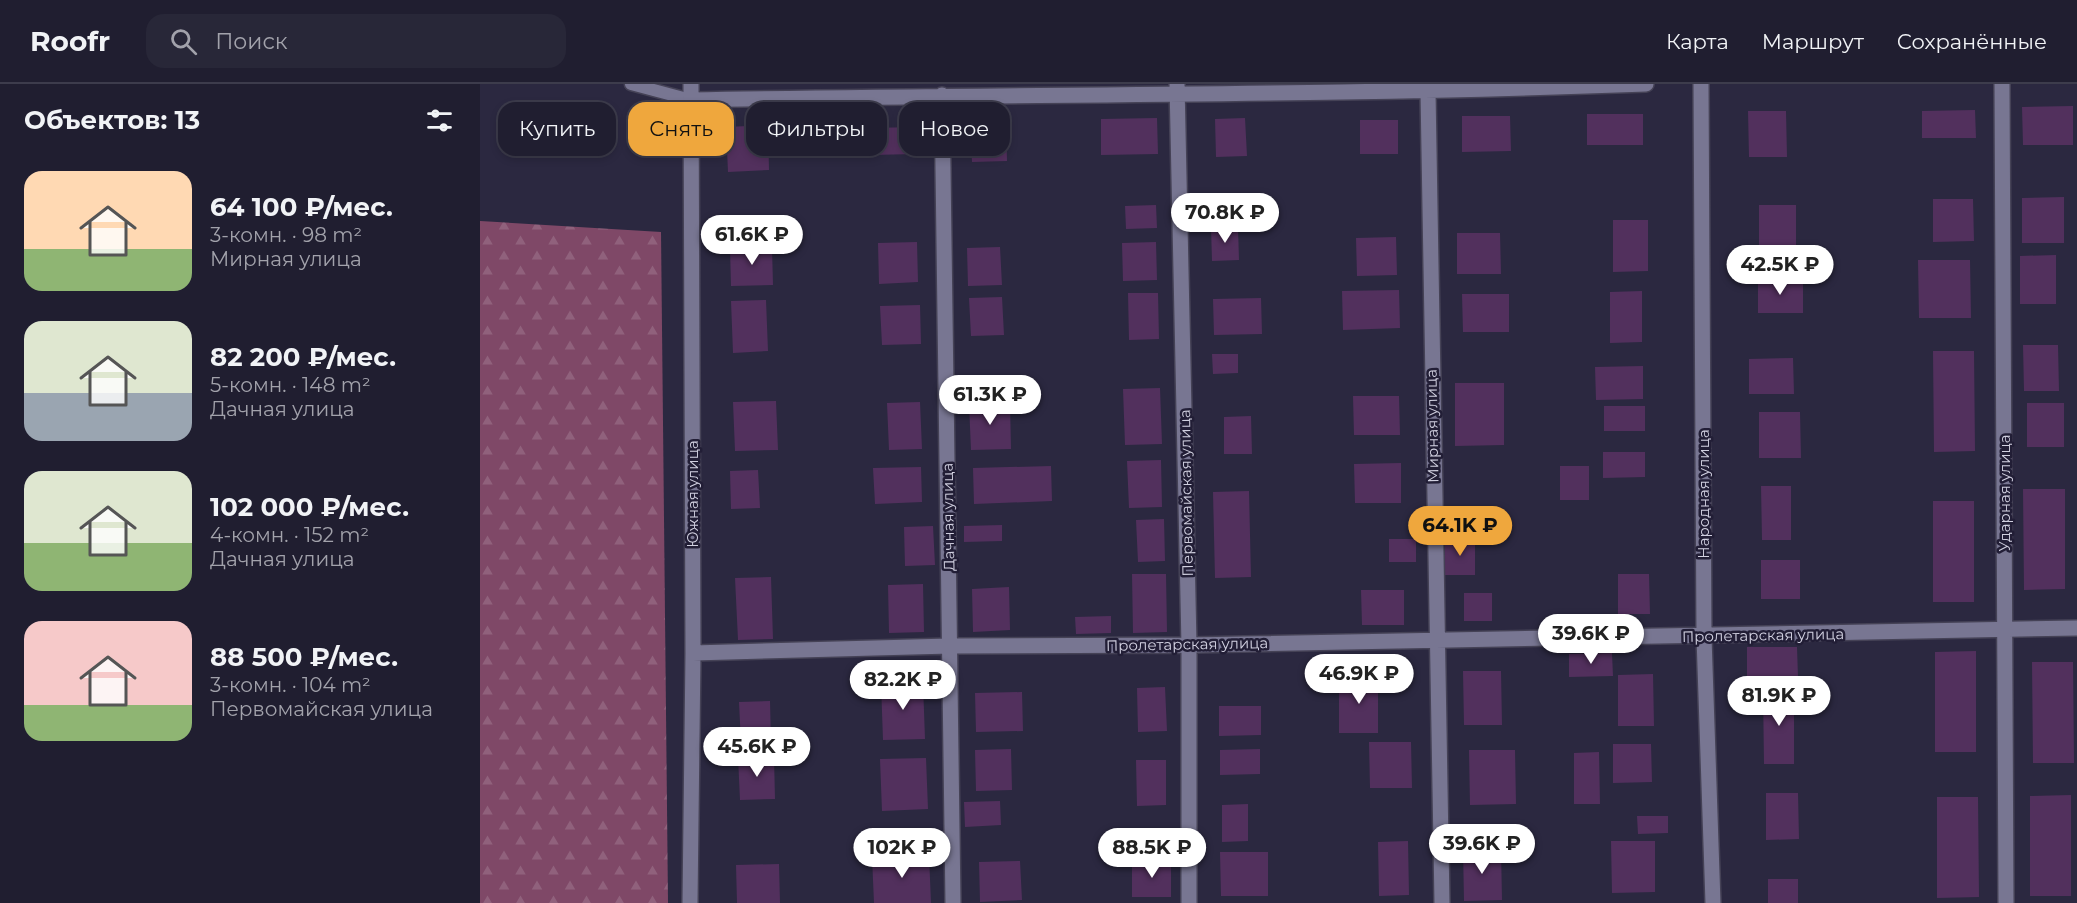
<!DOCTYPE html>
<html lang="ru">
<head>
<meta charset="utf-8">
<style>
	body { margin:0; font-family:Montserrat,sans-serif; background:#282738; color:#f1f3f6; height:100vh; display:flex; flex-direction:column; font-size:22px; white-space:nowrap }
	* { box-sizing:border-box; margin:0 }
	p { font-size:20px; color:#a2a2ab }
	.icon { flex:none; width:33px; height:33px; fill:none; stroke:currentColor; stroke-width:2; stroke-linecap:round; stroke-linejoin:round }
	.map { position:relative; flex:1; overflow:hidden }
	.panel { display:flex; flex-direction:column; background:#201e30; width:480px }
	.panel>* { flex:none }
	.hud { position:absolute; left:18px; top:18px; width:570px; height:54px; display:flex; gap:12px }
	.price { position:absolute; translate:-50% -51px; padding:0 14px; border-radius:21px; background:#fff; color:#222; font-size:20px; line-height:39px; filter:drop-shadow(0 2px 3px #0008) }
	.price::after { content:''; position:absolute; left:50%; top:36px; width:18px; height:14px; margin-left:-9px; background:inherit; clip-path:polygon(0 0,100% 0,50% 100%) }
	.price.selected { background:#efa73d; color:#111 }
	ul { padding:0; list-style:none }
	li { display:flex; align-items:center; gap:18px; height:150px; padding:0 24px }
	li span { display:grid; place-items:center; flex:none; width:168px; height:120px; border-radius:18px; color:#555 }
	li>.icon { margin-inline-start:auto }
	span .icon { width:72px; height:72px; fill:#fffc; stroke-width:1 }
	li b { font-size:26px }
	h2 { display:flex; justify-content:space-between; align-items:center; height:72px; padding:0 24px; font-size:26px }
	.chip { padding:0 21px; border-radius:18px; background:#201e30; box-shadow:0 3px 9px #0003,0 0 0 2px #3d3c4c; font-size:21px; line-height:54px }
	.chip.selected { background:#efa73d; color:#111 }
	header { display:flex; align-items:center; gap:36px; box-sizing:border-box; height:84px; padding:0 30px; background:#201e30; border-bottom:2px solid #3d3c4c }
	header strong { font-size:28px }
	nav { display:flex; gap:33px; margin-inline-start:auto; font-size:21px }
	.search { width:420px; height:54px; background:#282738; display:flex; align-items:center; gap:15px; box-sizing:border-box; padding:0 21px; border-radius:18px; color:#a2a2ab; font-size:22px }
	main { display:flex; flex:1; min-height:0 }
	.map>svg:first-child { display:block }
</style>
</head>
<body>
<header>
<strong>Roofr</strong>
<div class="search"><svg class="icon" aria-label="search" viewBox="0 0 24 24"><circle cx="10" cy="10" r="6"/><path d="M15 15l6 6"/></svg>Поиск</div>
<nav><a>Карта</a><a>Маршрут</a><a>Сохранённые</a></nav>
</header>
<main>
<section class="panel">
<h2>Объектов: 13<svg class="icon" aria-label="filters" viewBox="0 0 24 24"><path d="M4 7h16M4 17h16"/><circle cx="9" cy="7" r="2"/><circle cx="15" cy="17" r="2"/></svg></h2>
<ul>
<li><span style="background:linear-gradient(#ffd9b3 65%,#8fb573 0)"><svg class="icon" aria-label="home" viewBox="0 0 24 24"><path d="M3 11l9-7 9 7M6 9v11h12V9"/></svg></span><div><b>64 100 ₽/мес.</b><p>3-комн. · 98 m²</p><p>Мирная улица</p></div></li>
<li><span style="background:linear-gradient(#dfe7d0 60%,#9aa5b1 0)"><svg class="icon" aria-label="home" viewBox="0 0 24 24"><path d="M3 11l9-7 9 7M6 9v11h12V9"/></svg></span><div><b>82 200 ₽/мес.</b><p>5-комн. · 148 m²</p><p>Дачная улица</p></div></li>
<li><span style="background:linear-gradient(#dfe7d0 60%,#8fb573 0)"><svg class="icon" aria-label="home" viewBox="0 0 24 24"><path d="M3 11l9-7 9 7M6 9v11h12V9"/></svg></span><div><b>102 000 ₽/мес.</b><p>4-комн. · 152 m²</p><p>Дачная улица</p></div></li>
<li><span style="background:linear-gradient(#f6c9c9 70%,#8fb573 0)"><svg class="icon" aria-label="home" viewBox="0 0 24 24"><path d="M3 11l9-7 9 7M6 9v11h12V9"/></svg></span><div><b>88 500 ₽/мес.</b><p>3-комн. · 104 m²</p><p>Первомайская улица</p></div></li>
</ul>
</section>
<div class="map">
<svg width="1597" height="819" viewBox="0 0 1597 819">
	<defs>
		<pattern id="forest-firs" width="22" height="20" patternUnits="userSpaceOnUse" patternTransform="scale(1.5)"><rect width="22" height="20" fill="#7f4867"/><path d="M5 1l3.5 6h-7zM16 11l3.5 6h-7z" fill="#90617c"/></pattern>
	</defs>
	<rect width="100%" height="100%" fill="#2b2840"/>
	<path fill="url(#forest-firs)" d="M0,137L181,148L188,819H0Z"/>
	<path fill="#52305d" d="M1593,22V61H1543L1542,23Z
		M1495,26L1496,54H1442V27Z
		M347,27L348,72L325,73L323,28Z
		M1268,27H1306L1307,73H1269Z
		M1107,30H1163V61H1107Z
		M982,32H1030L1031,67L982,68Z
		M677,34L678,70L621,71V35Z
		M765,34L767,72L736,73L735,35Z
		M880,36H918V70H880Z
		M526,39L527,77L492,78L490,40Z
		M288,41L289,86L248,88L246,43Z
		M436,43V70L391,71L390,44Z
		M1584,113V159H1542V114Z
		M1453,115H1493L1494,157L1453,158Z
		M676,121L677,144L646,145L645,122Z
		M1279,121H1316V168L1279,169Z
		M1133,136H1168V187L1133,188Z
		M731,143H758L759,176L732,177Z
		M977,149H1020L1021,190H977Z
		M916,153L917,191L877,192L876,154Z
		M437,158L438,198L399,200L398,159Z
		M676,158L677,196L643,197L642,159Z
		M292,163L293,201L251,202L250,164Z
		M520,163L522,201L488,202L487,164Z
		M1576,171V220H1540V172Z
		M1438,176H1490L1491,234H1439Z
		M1278,195H1323V229H1278Z
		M919,206L920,244L863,246L862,207Z
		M1162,207V258L1130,259V208Z
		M648,209H678L679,255L649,256Z
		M982,210H1029V248H983Z
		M522,213L524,251L491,252L489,214Z
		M781,214L782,250L734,251L733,215Z
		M286,216L288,267L253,269L251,217Z
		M440,221L441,260L402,261L400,222Z
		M1543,261H1578L1579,307H1544Z
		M1453,267H1494L1495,367L1454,368Z
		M732,270H758V289L733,290Z
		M1313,274L1314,310H1269V275Z
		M1163,282V315L1116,316L1115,283Z
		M975,299H1024V361L975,362Z
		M680,304L682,360L645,361L643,305Z
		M873,312H919L920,351H874Z
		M296,317L298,366L255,367L253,318Z
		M440,318L442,365L409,366L407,319Z
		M530,319L531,365L491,366L489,320Z
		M1547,319H1584V363H1547Z
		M1124,322H1165V347H1124Z
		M1279,328H1320L1321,374H1279Z
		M771,332L772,370H744V333Z
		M1123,368H1165V393L1123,394Z
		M681,376L682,423L649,424L647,377Z
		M921,379V419H875L874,380Z
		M571,382L572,417L494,420L493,384Z
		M1080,382H1109V416H1080Z
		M441,383L442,418L395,420L393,384Z
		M278,386L280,424L251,425L250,387Z
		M1281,402H1311V456H1282Z
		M1543,405H1585V505L1544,506Z
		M769,407L771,493L735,494L733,408Z
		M1453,417H1494V518H1453Z
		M684,435L685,477L658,478L656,436Z
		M522,441V457L484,458V442Z
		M453,442L455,481L425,482L424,443Z
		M909,455H936V478H909Z
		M995,455V491H965V456Z
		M1281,476H1320V515H1281Z
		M652,490H686L687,548L653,549Z
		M1138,490H1169L1170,530H1138Z
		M291,493L293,555L258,556L255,494Z
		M443,500L444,548L409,549L408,501Z
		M529,503L530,546L493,548L492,505Z
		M881,506H924V541H882Z
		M984,509H1012V537H984Z
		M631,532V549L596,550L595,533Z
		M1267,563H1317L1318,593L1267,594Z
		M1496,567V668H1455V568Z
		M1132,569L1133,592L1089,593V570Z
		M1552,578H1593L1594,679H1553Z
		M983,587H1021L1022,641H984Z
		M1173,590L1174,642H1138V591Z
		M898,593V649H859V594Z
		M443,599L445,655L403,656L401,600Z
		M685,603L687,647L658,648L657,604Z
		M1283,607H1314V680H1284Z
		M542,608L543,647L496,648L495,609Z
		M290,617L291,658L261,659L259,618Z
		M739,622H781V651L739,652Z
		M889,658H931L932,704H890Z
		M1133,660H1171L1172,698L1133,699Z
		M531,665L532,706L496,707L495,666Z
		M780,665V690L740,691V666Z
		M989,666H1035L1036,720L990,721Z
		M1119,668L1120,720H1094V669Z
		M294,672L295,715L260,716L258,673Z
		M446,674L448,725L402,727L400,675Z
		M656,676H686V721L657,722Z
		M1286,709H1318L1319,755L1286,756Z
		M1591,711V812H1550V712Z
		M1457,713H1498L1499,813L1457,814Z
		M520,717L521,741L485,743L484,718Z
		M768,720V757L742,758V721Z
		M1157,732H1188V749L1158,750Z
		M928,757L929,811L899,812L898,758Z
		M1131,757H1175V808L1132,809Z
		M983,765H1021L1022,816L984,817Z
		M740,768H788V812H741Z
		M449,771L451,819H394L392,773Z
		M540,777L542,816L500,818L499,778Z
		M652,777H691V813H652Z
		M299,780L300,819H257L256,781Z
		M1288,795H1318V819H1288Z"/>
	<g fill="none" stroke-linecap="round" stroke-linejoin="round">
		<defs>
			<path id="lane" d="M151,0L211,16"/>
			<path id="street" d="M697,0L709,561V819
				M1221,0L1224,553L1233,819
				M1522,0L1526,819
				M948,8L962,819
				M462,11L473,819
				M211,16C529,10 848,12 1166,0
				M213,569L470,562L709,561L1597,544
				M210,819L213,569L211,0"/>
		</defs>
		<use href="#lane" stroke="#454256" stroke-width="15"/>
		<use href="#street" stroke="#454256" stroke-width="18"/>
		<use href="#lane" stroke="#787692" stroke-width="12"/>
		<use href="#street" stroke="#787692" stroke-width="15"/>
	</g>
	<g text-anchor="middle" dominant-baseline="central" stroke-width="5" stroke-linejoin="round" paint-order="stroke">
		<g font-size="15" fill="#d1d0e0" stroke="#221e36">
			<text transform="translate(952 342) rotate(-91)">Мирная улица</text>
			<text transform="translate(706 409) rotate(-91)">Первомайская улица</text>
			<text transform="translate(1524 409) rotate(-90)">Ударная улица</text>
			<text transform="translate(212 410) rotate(-90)">Южная улица</text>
			<text transform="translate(1223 410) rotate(-90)">Народная улица</text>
			<text transform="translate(468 433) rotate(-91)">Дачная улица</text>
			<text transform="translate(1283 551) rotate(-1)">Пролетарская улица</text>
			<text transform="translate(707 560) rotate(-1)">Пролетарская улица</text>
		</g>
	</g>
</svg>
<b class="price" style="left:745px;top:160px">70.8K ₽</b>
<b class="price" style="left:272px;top:182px">61.6K ₽</b>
<b class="price" style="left:1300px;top:212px">42.5K ₽</b>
<b class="price" style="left:510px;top:342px">61.3K ₽</b>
<b class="price selected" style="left:980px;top:473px">64.1K ₽</b>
<b class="price" style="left:1111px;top:581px">39.6K ₽</b>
<b class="price" style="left:879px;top:621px">46.9K ₽</b>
<b class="price" style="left:423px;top:627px">82.2K ₽</b>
<b class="price" style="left:1299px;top:643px">81.9K ₽</b>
<b class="price" style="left:277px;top:694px">45.6K ₽</b>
<b class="price" style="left:1002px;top:791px">39.6K ₽</b>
<b class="price" style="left:422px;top:795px">102K ₽</b>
<b class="price" style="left:672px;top:795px">88.5K ₽</b>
<div class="hud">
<a class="chip">Купить</a>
<a class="chip selected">Снять</a>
<a class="chip">Фильтры</a>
<a class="chip">Новое</a>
</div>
</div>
</main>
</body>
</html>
